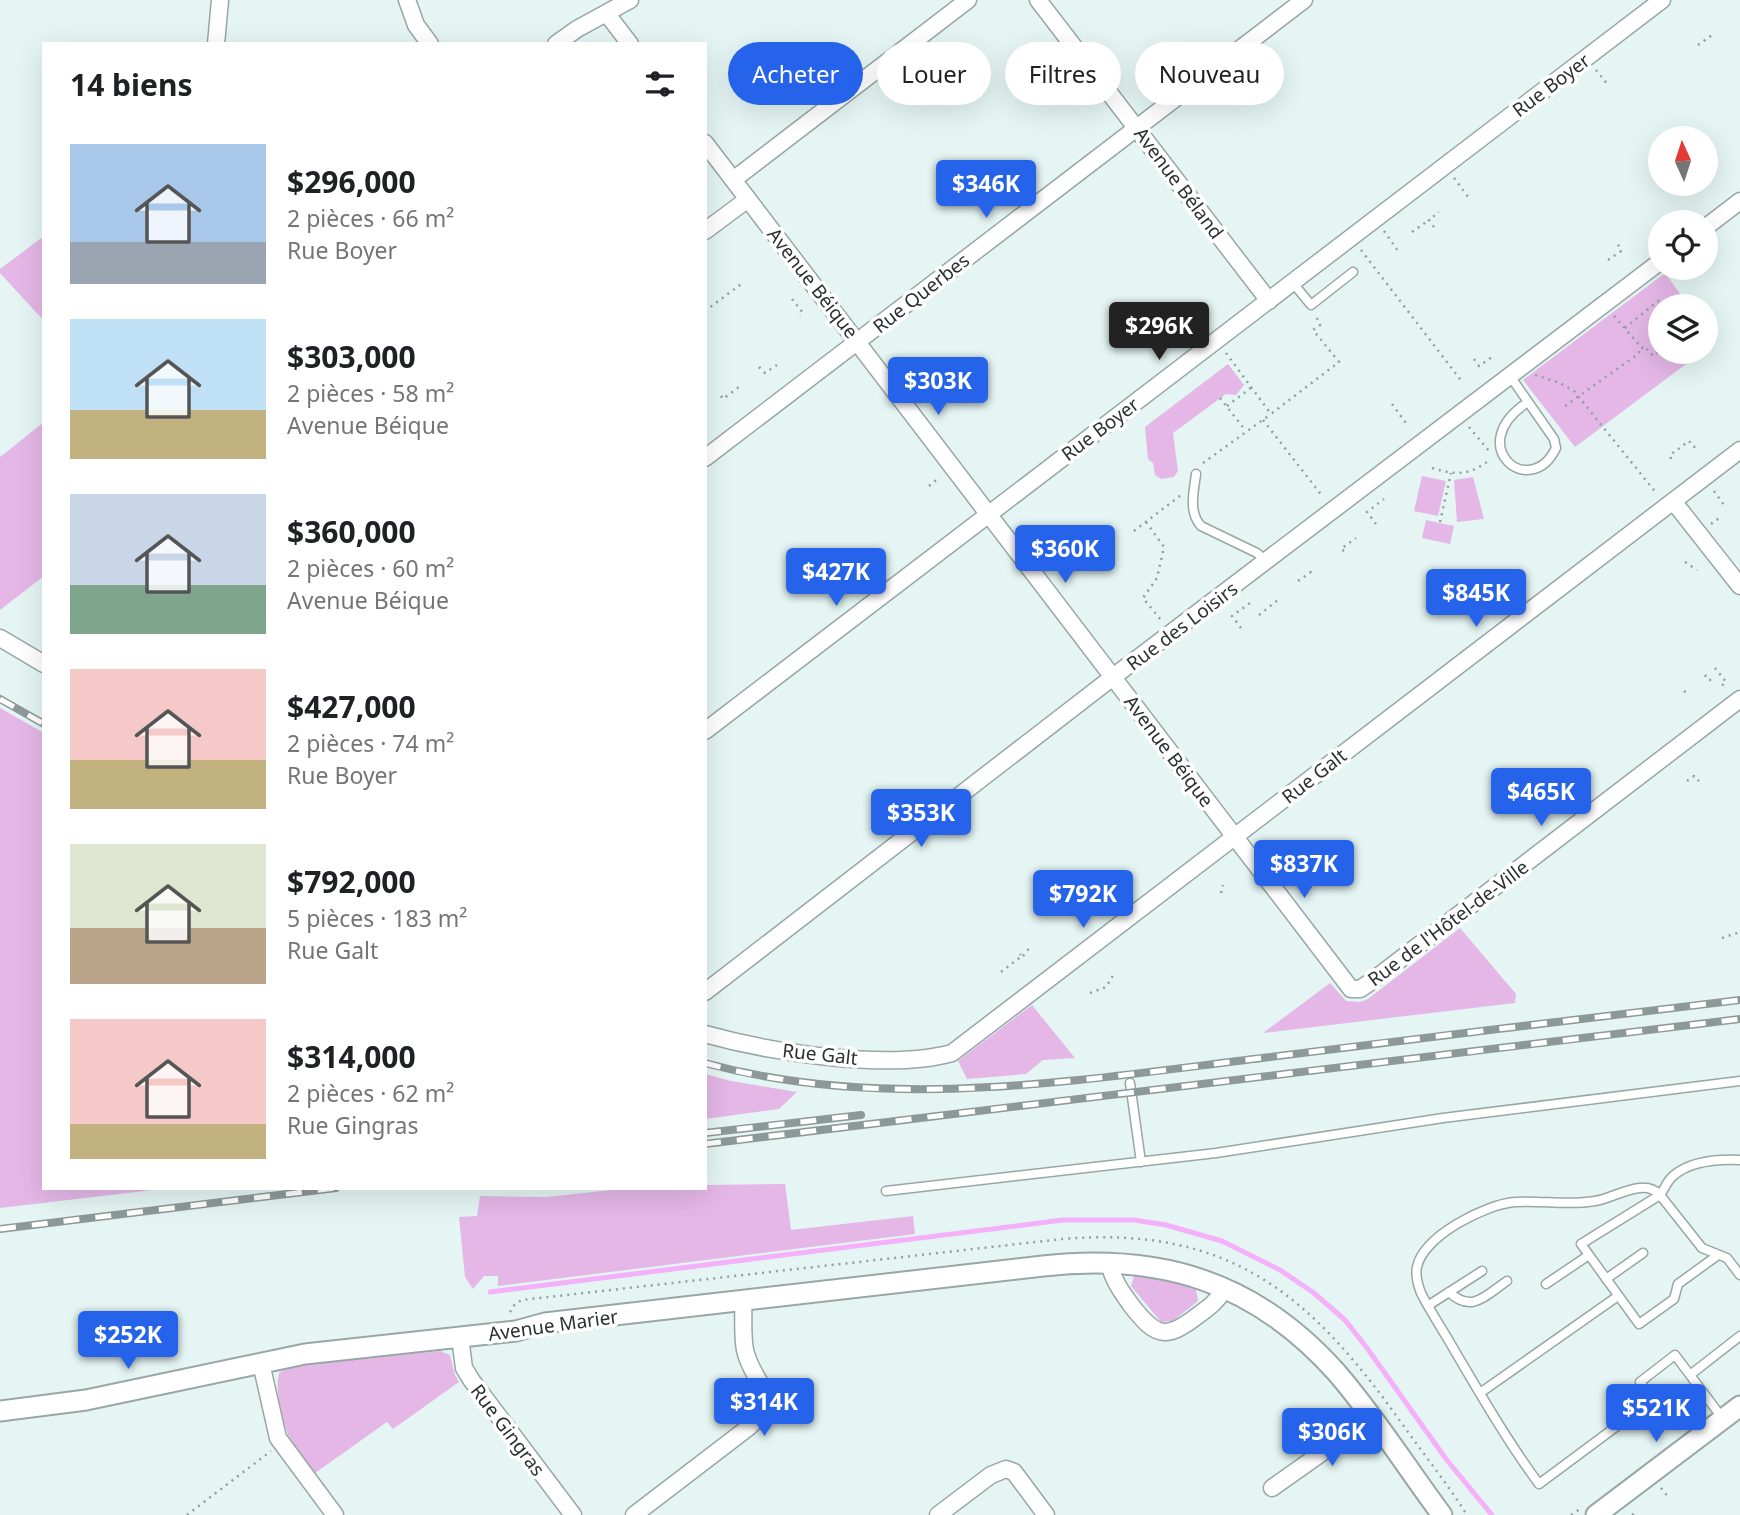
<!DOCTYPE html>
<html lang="fr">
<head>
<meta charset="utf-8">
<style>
	body { margin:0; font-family:"Noto Sans",sans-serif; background:#f2f2f2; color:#202124; height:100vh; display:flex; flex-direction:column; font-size:26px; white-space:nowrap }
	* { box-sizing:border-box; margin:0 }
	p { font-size:23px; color:#757577 }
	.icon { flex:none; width:38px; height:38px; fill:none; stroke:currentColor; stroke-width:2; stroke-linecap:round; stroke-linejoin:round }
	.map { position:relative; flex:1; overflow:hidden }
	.details { position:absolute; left:42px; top:42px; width:665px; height:1148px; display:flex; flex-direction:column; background:#fff; border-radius:0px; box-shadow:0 7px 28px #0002 }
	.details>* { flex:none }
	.hud { position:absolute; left:728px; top:42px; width:665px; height:63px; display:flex; gap:14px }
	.needle { width:46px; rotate:357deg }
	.buttons { position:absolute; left:1648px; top:126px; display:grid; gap:14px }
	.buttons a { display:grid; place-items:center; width:70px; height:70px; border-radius:50%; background:#fff; box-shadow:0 7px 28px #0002; font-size:35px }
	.price { position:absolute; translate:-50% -60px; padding:0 16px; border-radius:7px; background:#2563eb; color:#fff; font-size:23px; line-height:46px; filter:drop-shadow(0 2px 4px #0008) }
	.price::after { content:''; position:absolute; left:50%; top:42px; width:21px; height:16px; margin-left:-10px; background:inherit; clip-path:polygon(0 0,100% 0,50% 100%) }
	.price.current { background:#222; color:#fff }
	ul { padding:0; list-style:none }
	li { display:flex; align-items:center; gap:21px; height:175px; padding:0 28px }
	li span { display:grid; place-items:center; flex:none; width:196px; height:140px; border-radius:0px; color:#555 }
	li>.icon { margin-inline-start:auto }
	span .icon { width:84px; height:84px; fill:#fffc; stroke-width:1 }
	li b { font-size:30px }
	h2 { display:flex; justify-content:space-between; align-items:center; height:84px; padding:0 28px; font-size:30px }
	.tag { padding:0 24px; border-radius:32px; background:#fff; box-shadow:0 7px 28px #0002; font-size:24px; line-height:63px }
	.tag.current { background:#2563eb; color:#fff }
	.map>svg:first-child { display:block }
</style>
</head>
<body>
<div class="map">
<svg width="1740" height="1515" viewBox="0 0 1740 1515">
	<rect width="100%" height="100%" fill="#e4f5f4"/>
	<path fill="#e4b7e7" d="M44,236V321L0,273V269Z
		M1665,273L1689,306H1661V352H1702L1575,447L1523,380Z
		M1228,364L1244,385L1236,395L1226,394L1173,433L1178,471L1174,477L1161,479L1155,475L1153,463L1148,459L1145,427Z
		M44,422V576L0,610V457Z
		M1422,476L1446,481L1438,516L1414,511Z
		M1473,477L1484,519L1457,522L1454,480Z
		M1426,520L1454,526L1450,544L1422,538Z
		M0,708L44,733V1188H170L0,1208Z
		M1460,928L1516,994L1515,1003L1263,1033L1330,983L1346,1001L1360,1002L1368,999Z
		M1032,1005L1075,1058L1043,1060L1026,1074L967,1079L958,1061Z
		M705,1074L731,1081L797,1092L779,1109L705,1119Z
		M785,1184L791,1230L913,1216L915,1234L498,1286V1276H484L473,1289L465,1277L459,1217L477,1216L480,1196L546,1197L631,1188H705V1185Z
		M1134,1276C1149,1275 1184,1281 1196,1290L1198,1301L1173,1321L1161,1322L1131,1286Z
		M440,1351L450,1355L455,1375L459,1382L393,1429L387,1422L315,1473C306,1461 295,1449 289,1436C283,1424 273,1383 280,1372L294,1366Z"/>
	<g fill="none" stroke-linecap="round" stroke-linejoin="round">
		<path stroke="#f4b0f9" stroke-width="5" d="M490,1292L1063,1220H1134L1166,1225L1222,1241L1280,1270L1314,1293L1345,1320L1367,1348L1446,1459L1492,1515"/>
		<defs>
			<path id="service" d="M1293,283L1311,305L1353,272
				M1510,376L1554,439L1556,448C1530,502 1462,445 1528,402
				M1196,474C1194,491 1188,512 1201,526L1257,553L1266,561
				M1130,1083L1141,1162
				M886,1191L1216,1153L1443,1118L1740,1081
				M1718,1255L1678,1284L1674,1299L1639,1324L1581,1244L1660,1195L1702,1248L1727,1258L1740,1275
				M1606,1279L1643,1253
				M1546,1284L1589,1255
				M1449,1292C1472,1314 1486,1295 1507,1281
				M1429,1305L1482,1271
				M1690,1375L1740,1336
				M1480,1393L1618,1296
				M1660,1409L1640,1382L1675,1355L1723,1419
				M1617,1426L1539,1484C1508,1442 1482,1397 1456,1353C1445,1333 1431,1313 1421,1293C1418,1285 1415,1275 1417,1267C1423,1236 1486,1204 1515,1202C1542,1200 1568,1206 1595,1201C1615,1198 1644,1177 1660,1195C1665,1189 1666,1182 1673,1176C1690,1161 1718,1159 1740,1160"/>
			<path id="minor" d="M407,0L416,25L430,44
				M1038,0L1269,301
				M607,14L630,44
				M216,44L220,0
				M556,44L577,29L630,0
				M705,143L1351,989H1360L1372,981L1740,699
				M733,180L968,0
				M1706,227L1740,201
				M705,231L748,199
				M705,458L1304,0
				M1673,501L1740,586
				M0,638L44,664
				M705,731L1662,0
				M705,992L1113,677L1661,261
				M705,1034C769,1052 888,1071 952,1053L1740,450
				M1109,1262C1112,1279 1121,1291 1131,1305C1155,1336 1165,1341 1197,1316C1208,1308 1218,1301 1224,1289
				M460,1337L464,1368L472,1381L573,1515
				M261,1363L278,1438L335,1515
				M1272,1488L1371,1418
				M634,1515L749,1427C783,1394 752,1383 745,1350C742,1334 744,1317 743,1301
				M938,1515L991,1475L1006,1469L1014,1472L1046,1515"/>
			<path id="tertiary" d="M0,1411L86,1400L305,1354L516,1331L545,1323L1043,1266C1162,1253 1256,1282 1337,1373C1375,1417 1407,1468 1442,1515
				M1596,1515L1740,1406"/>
		</defs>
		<use href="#service" stroke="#98a7a6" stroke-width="11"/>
		<use href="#minor" stroke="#98a7a6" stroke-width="19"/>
		<use href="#tertiary" stroke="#98a7a6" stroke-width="23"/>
		<path stroke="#939f9e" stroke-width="2.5" stroke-dasharray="2 5" stroke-linecap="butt" d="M1698,45L1712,35
			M1596,70L1609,86
			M1454,178L1469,198
			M1434,227L1429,220L1439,212
			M1384,231L1398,251
			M1412,232L1429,220
			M1361,250L1463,383
			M1608,260L1621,251L1618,244
			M792,299L803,313L800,315
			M705,311L744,282
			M1614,316L1642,348L1644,346L1653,356L1661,350
			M1625,328L1658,301L1663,306
			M1226,353L1271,414L1339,362L1313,330L1320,325L1316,316
			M1474,359L1479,366L1495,355
			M759,367L765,373L777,365
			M1535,375L1560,383L1574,391L1657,494
			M721,396L723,399L739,387
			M1220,398L1246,431
			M1392,404L1408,426
			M1227,406L1252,387
			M1565,406L1638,354L1642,348
			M1263,420L1323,497
			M1469,427L1489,451
			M1671,459L1670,455L1689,441L1694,447L1698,444
			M1203,463L1271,414
			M1432,468C1458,476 1470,475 1491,459
			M929,486L940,477
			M1714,491L1724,505
			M1146,522L1164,547L1157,578L1143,598L1161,620
			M1440,522L1451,473
			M1376,524L1367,512L1384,499
			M1711,524L1722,516
			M1134,531L1181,495
			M1344,551L1341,549L1356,538
			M1685,562L1697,570
			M1298,581L1311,572L1314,575
			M1259,615L1278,600L1280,603
			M1241,628L1232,616L1250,603
			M1715,668L1726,682L1719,688
			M1705,675L1708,680H1712
			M1684,691L1688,694
			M1687,781L1694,776L1699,781
			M1221,893L1223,885
			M1722,938L1740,932
			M1023,956L1032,945
			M1001,972L1022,956L1020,954
			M1090,993L1106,987L1114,974
			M510,1312L515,1304L522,1300L1062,1239C1232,1225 1312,1296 1405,1428C1426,1457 1448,1485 1467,1515
			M1661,1488L1670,1499
			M187,1515L271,1451
			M1571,1515L1580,1509
			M1632,1515L1636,1512"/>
		<use href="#service" stroke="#fff" stroke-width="8"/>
		<use href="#minor" stroke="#fff" stroke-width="16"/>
		<use href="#tertiary" stroke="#fff" stroke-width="19"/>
		<defs>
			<path id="rail" d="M0,699L44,724
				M705,1063C887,1113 1079,1080 1262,1058C1421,1038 1581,1019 1740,1000
				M705,1133L861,1115
				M705,1144L1740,1019
				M0,1229L336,1188"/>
		</defs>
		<use href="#rail" stroke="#8d9998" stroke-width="8"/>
		<use href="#rail" stroke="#fff" stroke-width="5" stroke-dasharray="16" stroke-linecap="butt"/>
	</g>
	<g text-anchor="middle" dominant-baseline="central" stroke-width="7" stroke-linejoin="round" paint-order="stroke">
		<g font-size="19" fill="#2b3131" stroke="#fff">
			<text transform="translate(1551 85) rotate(-37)">Rue Boyer</text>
			<text transform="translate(1179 183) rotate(53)">Avenue Béland</text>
			<text transform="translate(813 283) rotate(52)">Avenue Béique</text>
			<text transform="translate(921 293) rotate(-38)">Rue Querbes</text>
			<text transform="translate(1100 429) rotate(-37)">Rue Boyer</text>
			<text transform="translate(1182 626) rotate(-37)">Rue des Loisirs</text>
			<text transform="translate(1169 751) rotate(53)">Avenue Béique</text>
			<text transform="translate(1314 776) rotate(-38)">Rue Galt</text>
			<text transform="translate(1448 923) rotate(-37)">Rue de l'Hôtel-de-Ville</text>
			<text transform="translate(820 1054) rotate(6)">Rue Galt</text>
			<text transform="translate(553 1325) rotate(-8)">Avenue Marier</text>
			<text transform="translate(508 1430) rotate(53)">Rue Gingras</text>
		</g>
	</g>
</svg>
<div class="buttons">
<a><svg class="needle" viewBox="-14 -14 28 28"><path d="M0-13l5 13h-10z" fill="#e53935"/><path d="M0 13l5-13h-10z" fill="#757577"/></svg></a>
<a><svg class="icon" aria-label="locate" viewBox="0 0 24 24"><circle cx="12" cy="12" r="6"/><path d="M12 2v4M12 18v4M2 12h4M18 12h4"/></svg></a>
<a><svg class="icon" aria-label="layers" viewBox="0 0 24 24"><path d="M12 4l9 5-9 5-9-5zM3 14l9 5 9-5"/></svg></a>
</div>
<b class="price" style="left:986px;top:220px">$346K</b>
<b class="price current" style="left:1159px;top:362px">$296K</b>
<b class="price" style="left:938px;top:417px">$303K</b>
<b class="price" style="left:1065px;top:585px">$360K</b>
<b class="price" style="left:836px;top:608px">$427K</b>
<b class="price" style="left:1476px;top:629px">$845K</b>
<b class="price" style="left:1541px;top:828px">$465K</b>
<b class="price" style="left:921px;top:849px">$353K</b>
<b class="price" style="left:1304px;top:900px">$837K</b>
<b class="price" style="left:1083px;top:930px">$792K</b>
<b class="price" style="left:128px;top:1371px">$252K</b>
<b class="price" style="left:764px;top:1438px">$314K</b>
<b class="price" style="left:1656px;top:1444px">$521K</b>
<b class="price" style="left:1332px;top:1468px">$306K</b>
<div class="hud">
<a class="tag current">Acheter</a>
<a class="tag">Louer</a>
<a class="tag">Filtres</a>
<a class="tag">Nouveau</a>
</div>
<section class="details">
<h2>14 biens<svg class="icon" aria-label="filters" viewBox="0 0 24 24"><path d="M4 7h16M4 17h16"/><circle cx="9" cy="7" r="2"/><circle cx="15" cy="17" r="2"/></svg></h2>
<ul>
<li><span style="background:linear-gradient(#a9c7e8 70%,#9aa5b1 0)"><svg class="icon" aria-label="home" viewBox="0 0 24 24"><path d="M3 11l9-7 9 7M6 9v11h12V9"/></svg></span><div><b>$296,000</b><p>2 pièces · 66 m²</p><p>Rue Boyer</p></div></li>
<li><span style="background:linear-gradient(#bfe0f5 65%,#c2b280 0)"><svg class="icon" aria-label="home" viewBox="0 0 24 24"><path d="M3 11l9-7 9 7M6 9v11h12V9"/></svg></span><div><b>$303,000</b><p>2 pièces · 58 m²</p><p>Avenue Béique</p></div></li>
<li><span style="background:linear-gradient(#c9d6e8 65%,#7fa58c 0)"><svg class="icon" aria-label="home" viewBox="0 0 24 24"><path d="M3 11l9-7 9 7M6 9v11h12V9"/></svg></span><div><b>$360,000</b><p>2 pièces · 60 m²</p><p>Avenue Béique</p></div></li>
<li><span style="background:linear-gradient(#f6c9c9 65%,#c2b280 0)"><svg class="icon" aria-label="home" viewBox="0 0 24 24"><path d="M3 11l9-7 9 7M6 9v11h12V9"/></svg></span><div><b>$427,000</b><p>2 pièces · 74 m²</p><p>Rue Boyer</p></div></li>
<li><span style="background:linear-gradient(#dfe7d0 60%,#b9a48a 0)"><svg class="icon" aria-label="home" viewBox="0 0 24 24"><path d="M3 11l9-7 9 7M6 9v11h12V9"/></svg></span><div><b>$792,000</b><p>5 pièces · 183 m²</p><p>Rue Galt</p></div></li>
<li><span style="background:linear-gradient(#f6c9c9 75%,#c2b280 0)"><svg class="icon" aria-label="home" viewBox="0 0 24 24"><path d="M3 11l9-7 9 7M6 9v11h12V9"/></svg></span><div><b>$314,000</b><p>2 pièces · 62 m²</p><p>Rue Gingras</p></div></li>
</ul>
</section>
</div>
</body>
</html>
